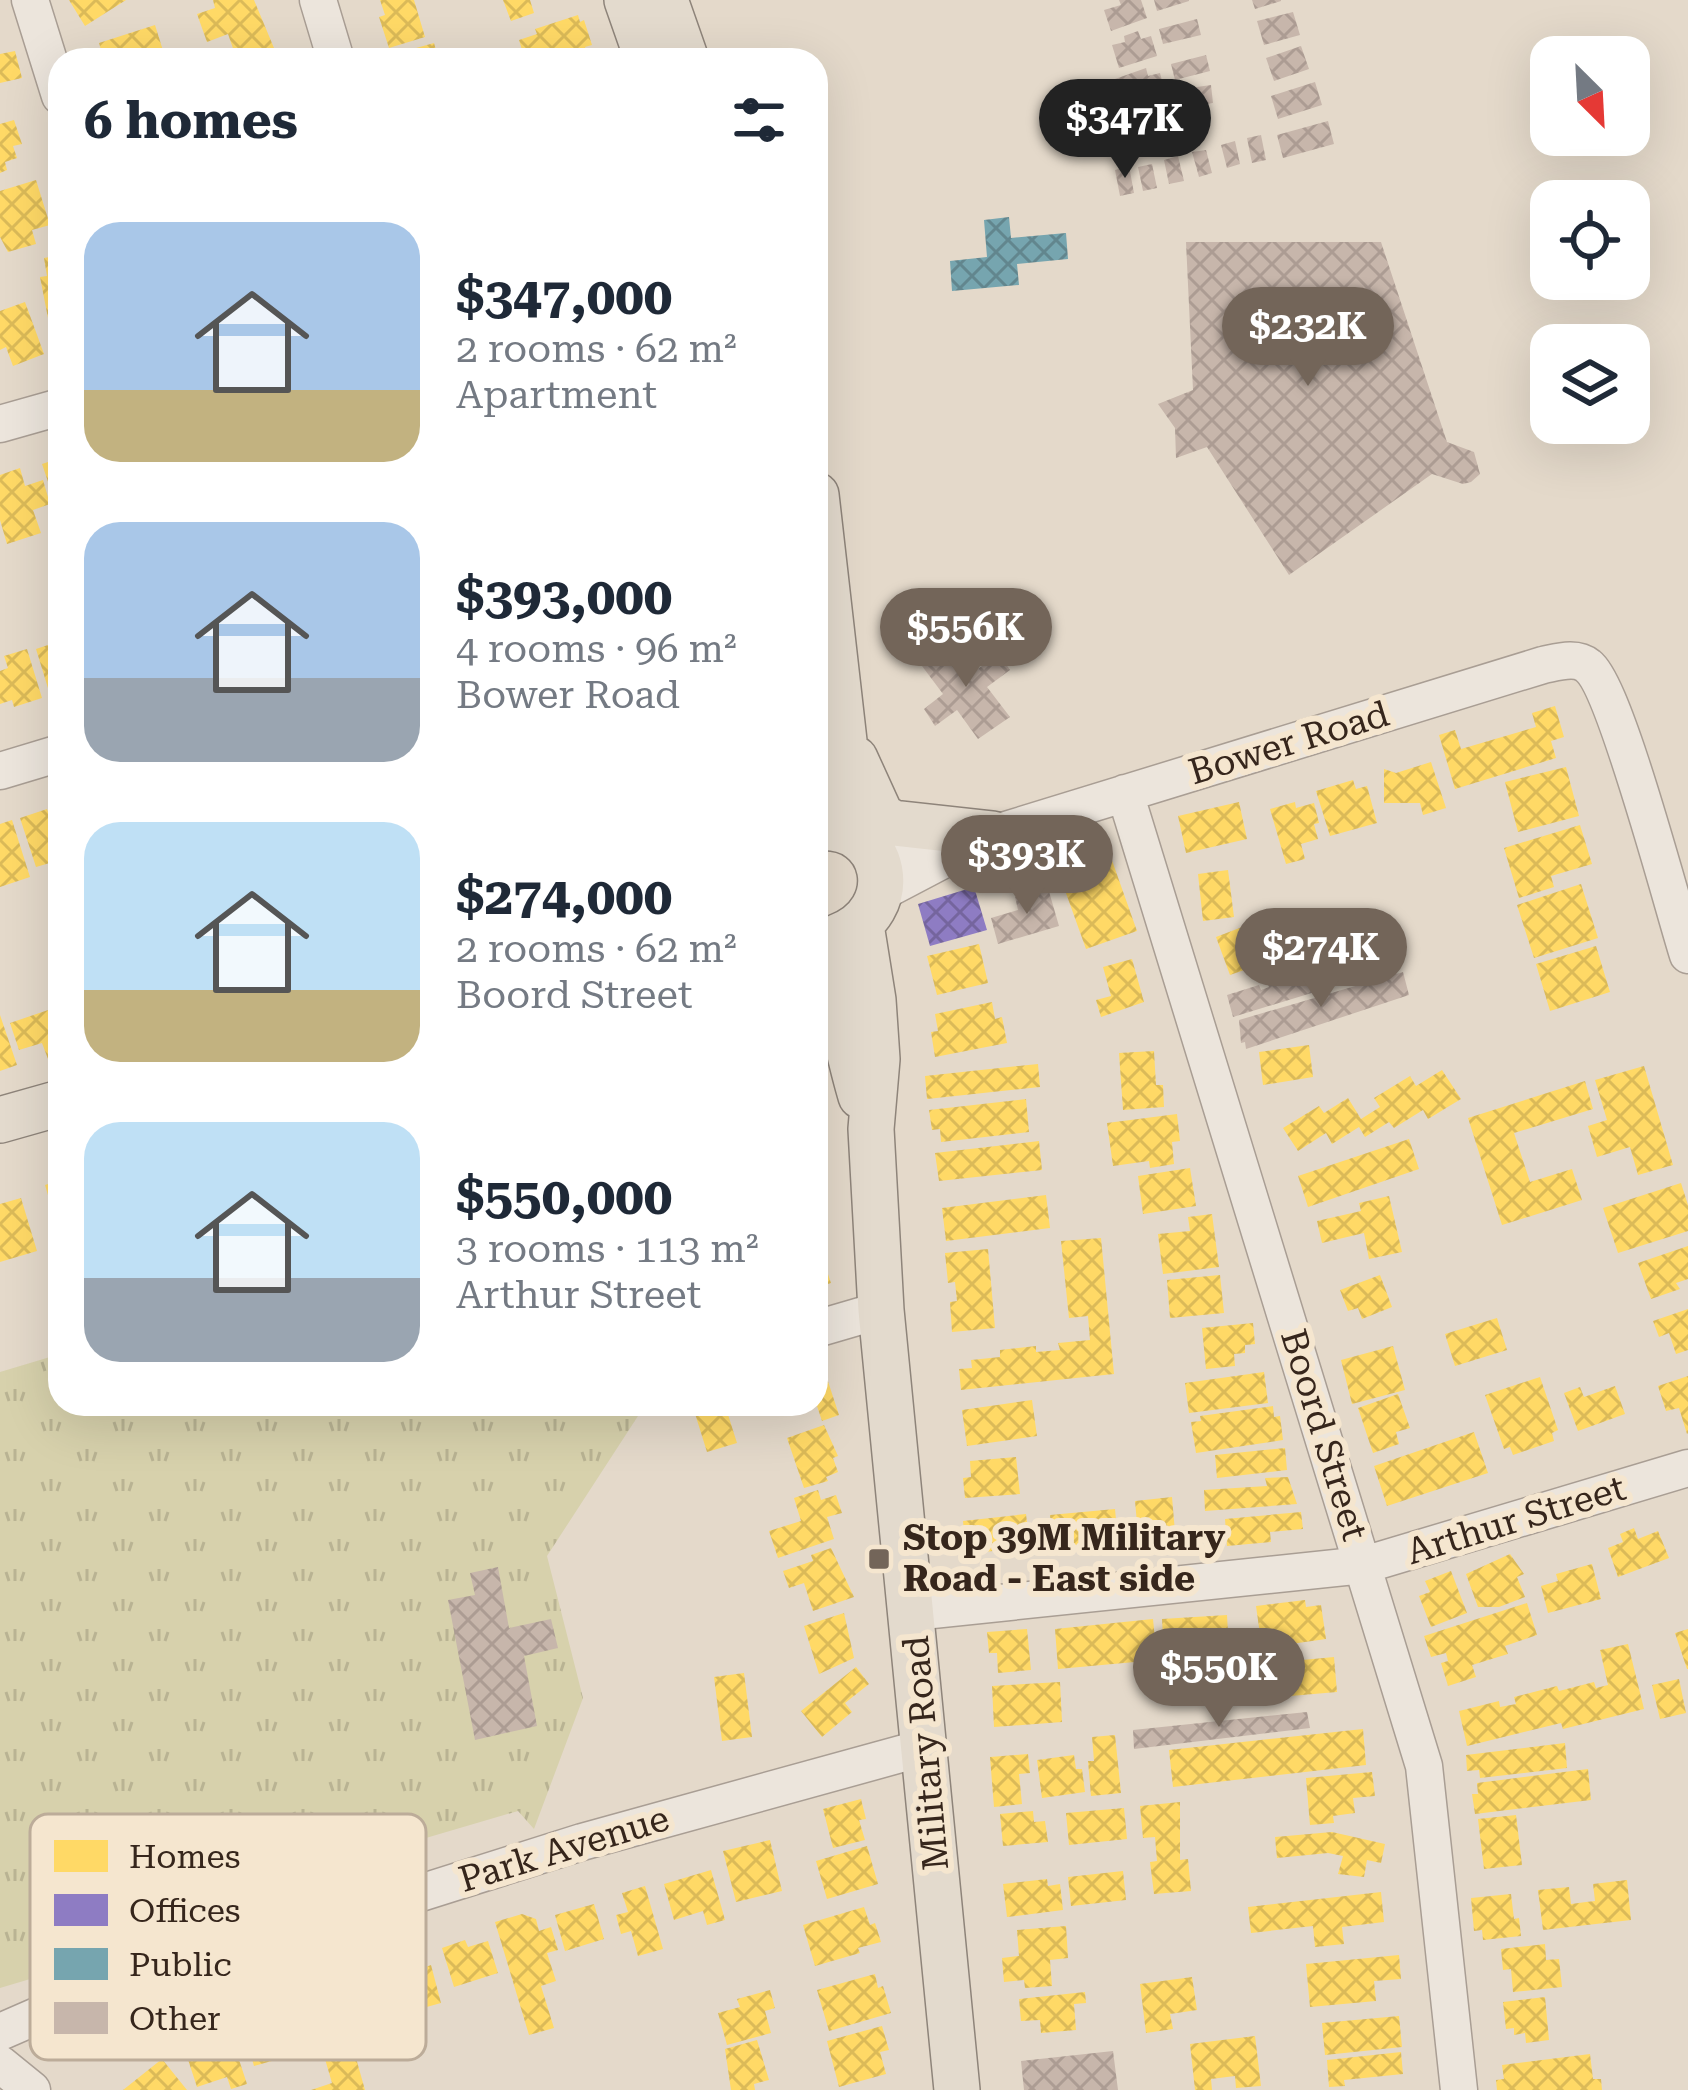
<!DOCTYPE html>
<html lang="en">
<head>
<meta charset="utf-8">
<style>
	body { margin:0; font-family:"Roboto Serif",serif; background:#f6f6f7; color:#1f2937; height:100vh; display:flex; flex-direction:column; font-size:45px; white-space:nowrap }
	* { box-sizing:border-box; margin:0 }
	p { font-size:39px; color:#747a83 }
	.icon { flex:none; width:66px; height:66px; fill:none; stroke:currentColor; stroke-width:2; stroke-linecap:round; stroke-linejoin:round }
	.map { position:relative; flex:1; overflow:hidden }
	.panel { position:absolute; left:48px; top:48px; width:780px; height:1368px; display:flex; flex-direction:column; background:#fff; border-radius:36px; box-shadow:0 12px 48px #0002 }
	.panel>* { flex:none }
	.needle { width:78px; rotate:156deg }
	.fabs { position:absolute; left:1530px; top:36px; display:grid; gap:24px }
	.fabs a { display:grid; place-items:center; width:120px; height:120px; border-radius:24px; background:#fff; box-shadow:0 12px 48px #0002; font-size:60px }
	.price { position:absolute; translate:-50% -102px; padding:0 27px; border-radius:42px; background:#736559; color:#fff; font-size:39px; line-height:78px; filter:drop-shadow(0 3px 6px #0008) }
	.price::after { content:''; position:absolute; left:50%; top:72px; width:36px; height:27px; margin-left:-18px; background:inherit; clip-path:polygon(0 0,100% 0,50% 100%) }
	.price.current { background:#222; color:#fff }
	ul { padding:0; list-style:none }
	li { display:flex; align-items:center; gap:36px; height:300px; padding:0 36px }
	li span { display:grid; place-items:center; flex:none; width:336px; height:240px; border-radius:36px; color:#555 }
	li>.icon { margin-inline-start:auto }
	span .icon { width:144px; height:144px; fill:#fffc; stroke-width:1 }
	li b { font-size:51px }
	h2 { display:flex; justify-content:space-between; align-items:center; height:144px; padding:0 36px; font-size:51px }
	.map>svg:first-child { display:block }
</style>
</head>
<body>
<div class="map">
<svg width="1688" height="2090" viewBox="0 0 1688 2090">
	<defs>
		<pattern id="grass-tufts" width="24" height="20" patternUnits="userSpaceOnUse" patternTransform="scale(3)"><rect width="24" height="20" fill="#d7d1ac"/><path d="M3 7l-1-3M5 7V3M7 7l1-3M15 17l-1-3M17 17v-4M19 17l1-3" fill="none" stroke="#b9b393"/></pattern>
		<pattern id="homes-cross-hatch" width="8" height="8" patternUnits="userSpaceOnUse" patternTransform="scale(3)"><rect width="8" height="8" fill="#ffd966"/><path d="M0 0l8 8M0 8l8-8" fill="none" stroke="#dbba58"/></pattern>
		<pattern id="offices-cross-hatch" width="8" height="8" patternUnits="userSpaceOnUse" patternTransform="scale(3)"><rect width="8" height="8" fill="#8e7cc3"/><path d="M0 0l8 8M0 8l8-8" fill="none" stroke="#75659e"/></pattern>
		<pattern id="public-cross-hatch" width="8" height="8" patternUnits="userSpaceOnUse" patternTransform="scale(3)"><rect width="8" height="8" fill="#76a5af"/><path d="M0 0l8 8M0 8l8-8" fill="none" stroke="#62868e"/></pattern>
		<pattern id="building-cross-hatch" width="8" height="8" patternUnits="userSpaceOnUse" patternTransform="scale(3)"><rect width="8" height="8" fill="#c7b6ab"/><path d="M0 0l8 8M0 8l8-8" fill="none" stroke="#ac9c93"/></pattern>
	</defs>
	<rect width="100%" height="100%" fill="#e4d9ca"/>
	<path fill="url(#grass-tufts)" d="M60,1354V1404H636L638,1416L547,1556L583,1698L534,1829L518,1811L392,1848L376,1876L0,1988V1372Z"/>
	<path fill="url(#homes-cross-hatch)" d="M69,0H126L85,26Z
		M213,0H254L274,48L237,60L228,34L207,42L197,14L215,8Z
		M380,0H414L425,37L389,48L379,17L385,15Z
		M503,0H530L534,13L511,21Z
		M578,15L580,22L584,20L592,45L585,47L589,59L525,60L519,40L537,34L535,29Z
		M155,25L166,60H104L99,43Z
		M434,43L439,60H392L391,55Z
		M15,51L22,78L0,83V54Z
		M14,120L22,144L13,146L17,158L5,162L7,170L0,173V124Z
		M36,180L50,225L32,230L36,244L8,252L0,237V191Z
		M60,255V353L55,354L40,277L47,276L44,258Z
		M25,302L44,354L13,366L6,347L0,350V311Z
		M60,458V514H59L42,464Z
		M20,468L25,486L43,480L50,504L33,510L41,533L7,544L0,520V475Z
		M60,641V696L51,698L36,649Z
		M27,649L42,698L14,707L12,700L0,704V671L8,668L4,656Z
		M1555,706L1564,737L1551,741L1556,758L1455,789L1439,735L1455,730L1461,749L1536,727L1532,713Z
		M1431,762L1446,808L1423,815L1420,803H1384V769L1396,773Z
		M1566,767L1579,816L1518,832L1505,782Z
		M1353,780L1356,789L1367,786L1377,823L1330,836L1316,791Z
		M1239,802L1247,839L1186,853L1178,816Z
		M1295,802L1296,808L1314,803L1319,823L1314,824L1318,839L1301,844L1305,859L1286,864L1270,809Z
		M47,809L51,821L58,819L60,827V860L36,867L20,818Z
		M12,820L30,877L0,887V824Z
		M1580,825L1592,864L1551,876L1554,887L1519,898L1504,848Z
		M1109,852L1137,931L1086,949L1062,882L1080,876L1076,864Z
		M1228,870L1234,917L1203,921L1198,874Z
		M1581,884L1598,938L1534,958L1517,905Z
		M1250,924L1264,963L1230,975L1216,937Z
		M979,944L988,983L937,995L927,956Z
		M1596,946L1610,992L1550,1011L1536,964Z
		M1132,959L1144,1002L1101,1017L1096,1000L1111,996L1103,967Z
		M992,1002L995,1019L1002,1017L1007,1043L935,1057L931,1032L938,1031L935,1014Z
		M54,1008L60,1027V1054L48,1059L42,1043L19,1050L10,1023Z
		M0,1015L17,1065L0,1071Z
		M1309,1045L1313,1077L1263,1085L1259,1052Z
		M1154,1051L1156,1085H1163L1164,1107L1123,1110L1119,1053Z
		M1038,1064L1040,1087L927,1099L925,1076Z
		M1644,1066L1673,1165L1638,1175L1630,1147L1597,1157L1588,1126L1607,1120L1595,1080Z
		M1442,1070L1461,1099L1428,1119L1423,1110L1394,1128L1389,1122L1365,1137L1359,1127L1332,1144L1326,1133L1298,1151L1283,1128L1319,1106L1324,1113L1348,1098L1361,1119L1380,1107L1374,1098L1410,1076L1416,1086Z
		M1585,1081L1593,1109L1514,1133L1530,1182L1572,1169L1582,1200L1502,1225L1468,1118Z
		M1026,1099L1029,1132L941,1142L940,1129L932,1130L929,1110Z
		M1177,1114L1180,1141L1172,1142L1174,1164L1150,1168L1149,1161L1113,1166L1107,1123Z
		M1409,1139L1419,1169L1308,1207L1298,1176Z
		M1039,1141L1042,1170L939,1181L935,1153Z
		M1190,1168L1196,1206L1143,1214L1138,1176Z
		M60,1174V1208L52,1209L45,1185L51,1183L49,1177Z
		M1681,1183L1688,1205V1231L1618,1253L1603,1208Z
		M1046,1195L1050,1228L946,1241L942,1208Z
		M1389,1196L1402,1252L1369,1259L1364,1233L1322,1243L1317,1221L1361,1211L1359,1203Z
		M21,1198L37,1251L0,1262V1204Z
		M1212,1214L1219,1267L1163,1274L1158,1234L1190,1231L1188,1217Z
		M1101,1238L1114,1374L961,1390L959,1369L972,1368L971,1360L1000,1357V1350L1036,1346V1352L1060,1350L1058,1343L1090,1340L1088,1316L1069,1318L1061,1241Z
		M1688,1246V1279L1676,1283L1680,1289L1651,1299L1638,1263Z
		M988,1249L995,1328L952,1332L950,1302L957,1301L955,1282L948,1283L945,1253Z
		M823,1259L831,1283L816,1288V1262Z
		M1220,1275L1224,1313L1170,1318L1167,1280Z
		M1380,1275L1392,1307L1362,1319L1358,1308L1348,1311L1340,1290Z
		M1688,1309V1350L1676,1354L1669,1333L1659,1337L1653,1321Z
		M1497,1318L1507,1350L1455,1366L1445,1334Z
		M1253,1323L1255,1344L1245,1345V1353L1234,1354L1235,1366L1206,1369L1202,1328Z
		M1393,1346L1405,1390L1352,1404L1341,1360Z
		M821,1360L839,1415L822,1421L817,1406L792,1415L788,1404H816V1362Z
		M1264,1372L1268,1403L1189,1413L1185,1383Z
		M1688,1376V1433L1687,1434L1679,1408L1666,1411L1658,1386Z
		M1540,1377L1558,1430L1552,1433L1554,1441L1513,1455L1510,1447L1504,1449L1485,1395Z
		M1615,1386L1625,1414L1578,1431L1564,1393L1580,1387L1584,1397Z
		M1398,1394L1410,1428L1396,1432L1399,1444L1373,1453L1358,1408Z
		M1032,1400L1037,1436L967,1446L962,1410Z
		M692,1404H709L711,1410L725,1405L737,1443L707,1452Z
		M1273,1406L1274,1417L1280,1416L1283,1440L1196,1453L1191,1422L1201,1421L1200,1416Z
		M824,1425L838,1456L833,1458L838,1472L826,1477L828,1481L804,1488L787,1438Z
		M1474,1432L1488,1473L1387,1506L1374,1466Z
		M1285,1448L1287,1470L1217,1478L1215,1455Z
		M1016,1457L1020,1494L965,1498L963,1478L971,1477L970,1461Z
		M1288,1477L1297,1504L1205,1511L1204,1490L1267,1486L1265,1478Z
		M818,1490L821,1500L836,1495L842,1513L827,1517L834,1539L778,1558L769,1531L801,1521L794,1498Z
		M1172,1497L1175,1532L1162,1533L1163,1543L1139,1545L1135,1501Z
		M1115,1509L1118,1541L1053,1547L1050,1515Z
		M1301,1512L1303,1529L1270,1532L1271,1542L1227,1546L1225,1519Z
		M1026,1514L1030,1547L966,1554L963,1521Z
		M1634,1528L1638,1539L1658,1531L1669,1558L1618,1577L1608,1548L1623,1542L1620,1534Z
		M831,1548L854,1597L813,1611L804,1583L789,1588L783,1571L813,1561L811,1555Z
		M1510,1554L1524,1574L1517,1577L1525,1597L1499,1607H1478L1466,1574Z
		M1592,1564L1601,1599L1548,1613L1541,1586L1558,1581L1556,1574Z
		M1451,1571L1467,1613L1431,1627L1419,1596L1430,1592L1425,1581Z
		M1305,1600L1306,1607L1321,1605L1326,1639L1291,1644L1292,1652L1263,1656L1256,1606Z
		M1527,1603L1537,1635L1505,1646L1508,1654L1472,1665L1476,1677L1448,1686L1441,1663L1448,1661L1446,1653L1431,1657L1424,1636Z
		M844,1613L854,1658L819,1674L804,1626Z
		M1227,1615L1229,1651L1164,1655L1162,1619Z
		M1153,1619L1157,1660L1058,1669L1055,1629Z
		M1027,1629L1031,1670L998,1673L997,1653H989L987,1632Z
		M1688,1629V1669H1687L1675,1633Z
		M1628,1644L1644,1709L1563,1729L1561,1723L1467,1746L1459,1711L1499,1701L1500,1707L1516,1704L1514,1697L1557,1686L1559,1691L1594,1682L1596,1688L1608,1685L1600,1650Z
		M1334,1657L1337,1692L1200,1704L1197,1670Z
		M856,1667L869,1684L845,1703L852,1712L822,1737L801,1711Z
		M744,1673L752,1737L722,1741L714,1677Z
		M1679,1679L1686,1713L1660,1719L1652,1685Z
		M1060,1682L1062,1722L994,1727L992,1686Z
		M1363,1729L1366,1765L1173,1787L1169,1750Z
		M1115,1735L1121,1793L1091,1796L1088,1761H1094L1092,1737Z
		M1565,1743L1567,1768L1480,1778L1479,1770L1467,1771L1466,1755Z
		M1028,1754L1030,1773L1019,1774L1022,1804L994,1807L990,1757Z
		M1074,1755L1076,1769H1082L1085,1792L1042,1798L1037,1760Z
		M1588,1769L1591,1800L1475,1814L1472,1794H1478L1477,1783Z
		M1372,1772L1375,1796L1353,1798L1355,1813L1333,1816L1334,1823L1310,1825L1306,1778Z
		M861,1799L866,1819L859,1820L865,1840L833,1848L823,1809Z
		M1180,1802V1860L1188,1859L1191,1891L1154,1894L1150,1862L1157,1861L1155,1837L1143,1838L1140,1806Z
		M1124,1808L1127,1839L1069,1845L1066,1813Z
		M1033,1811L1034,1822L1045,1821L1048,1842L1003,1846L1000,1814Z
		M1516,1815L1522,1865L1484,1869L1478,1819Z
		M1332,1832L1385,1844L1381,1863L1367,1860L1364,1877L1338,1874L1343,1856L1328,1853L1277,1858L1275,1837Z
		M770,1840L782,1891L736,1902L723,1851Z
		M867,1846L878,1884L827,1899L816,1861Z
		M711,1870L725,1920L707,1925L703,1911L674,1920L664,1884Z
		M1123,1871L1126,1900L1071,1906L1068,1877Z
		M1047,1879L1048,1886L1060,1884L1063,1910L1007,1917L1003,1884Z
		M1627,1880L1631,1920L1543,1930L1538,1890L1569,1887L1571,1904L1586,1902L1595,1901L1593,1884Z
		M645,1886L663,1949L638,1956L631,1931L621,1934L616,1915L628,1912L622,1893Z
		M1381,1892L1384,1922L1342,1927L1344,1944L1315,1947L1313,1926L1251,1933L1248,1907Z
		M1511,1894L1514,1919L1519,1918L1521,1936L1483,1940L1482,1930L1474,1931L1471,1898Z
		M594,1904L604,1939L565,1951L555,1915Z
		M864,1907L870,1925L875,1923L881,1942L858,1948L860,1953L815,1966L803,1925Z
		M522,1914L536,1919L539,1931L551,1927L558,1950L547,1953L556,1981L541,1986L554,2028L529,2035L495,1922Z
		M1066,1926L1068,1958L1050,1960L1052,1986L1025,1988L1024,1980L1004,1982L1002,1958L1019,1956L1017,1930Z
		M465,1940L468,1947L488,1941L498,1973L454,1987L442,1948Z
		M1545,1944L1546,1960L1559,1959L1562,1987L1513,1992L1511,1969L1503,1970L1501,1949Z
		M416,1954L420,1969L431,1965L441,2003L405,2013L391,1960Z
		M1399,1955L1401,1979L1374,1981L1376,2001L1310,2007L1306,1964Z
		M875,1974L878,1988L883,1986L891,2013L829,2031L817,1990Z
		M1192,1977L1197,2010L1170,2014L1173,2029L1146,2033L1140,1984Z
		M770,1990L775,2008L765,2011L771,2033L727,2045L718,2013L740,2007L737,1999Z
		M1085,1992L1086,2003L1074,2004L1076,2030L1041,2033L1040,2020L1021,2021L1019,1999Z
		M275,1996L293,2055L254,2066L237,2008Z
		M1545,1997L1549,2040L1526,2043L1525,2033L1514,2035V2028L1506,2029L1503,2002Z
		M208,2009L210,2015L223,2011L247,2084L231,2089L227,2077L197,2087L175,2020Z
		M1399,2016L1402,2047L1325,2055L1322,2023Z
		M882,2026L889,2050L880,2052L886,2074L839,2087L827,2041Z
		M1255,2036L1261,2086L1236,2088L1235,2076L1211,2079L1212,2090H1195L1190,2044Z
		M757,2040L769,2080L754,2084L755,2090H731L725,2049Z
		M354,2051L365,2090H311L332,2083L325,2059Z
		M1401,2052L1403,2074L1344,2080L1345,2086L1329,2087L1327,2060Z
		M1590,2054L1593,2079H1601L1602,2090H1497L1496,2080L1504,2079L1502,2065Z
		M162,2059L187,2090H123Z"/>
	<path fill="url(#offices-cross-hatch)" d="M974,887L987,930L930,946L918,904Z"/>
	<path fill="url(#public-cross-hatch)" d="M1009,217L1011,238L1066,233L1068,259L1017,264L1019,285L952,291L950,261L987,257L984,220Z"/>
	<path fill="url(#building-cross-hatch)" d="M1119,0H1141L1147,18L1111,31L1104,10L1121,5Z
		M1154,0H1189V1L1157,11Z
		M1252,0H1281V1L1255,9Z
		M1293,12L1300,35L1264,45L1257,21Z
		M1197,19L1201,35L1163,44L1159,29Z
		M1138,31L1141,39L1151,36L1157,56L1119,68L1112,45L1125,42L1124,36Z
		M1301,46L1309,69L1274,81L1266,58Z
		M1206,55L1210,71L1175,80L1171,64Z
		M1146,68L1148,76L1160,73L1165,92L1121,103L1115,79Z
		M1315,82L1322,105L1278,119L1271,96Z
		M1211,85L1213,103L1179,108L1176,90Z
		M1166,101L1172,121L1164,123L1167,132L1148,137L1127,133L1121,113Z
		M1328,121L1334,144L1283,158L1277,135Z
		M1261,135L1266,160L1252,163L1247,138Z
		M1235,141L1240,164L1227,168L1221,145Z
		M1206,150L1212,173L1199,177L1192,152Z
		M1178,156L1184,181L1169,184L1164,160Z
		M1152,164L1157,188L1143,191L1138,167Z
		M1129,166L1134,193L1120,196L1115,170Z
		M1186,242H1381L1447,442L1474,452L1480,474L1471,482L1463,484L1432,474L1289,575L1207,447L1176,458L1175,428L1158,404L1193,390Z
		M953,642L975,671L999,654L1010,670L987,687L1010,717L978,739L957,710L935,726L924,709L943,694L922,666Z
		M1048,888L1059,926L998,944L991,918L1018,910L1015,897Z
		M1359,952L1367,976L1233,1017L1227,995L1259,985L1261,990L1269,987L1267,983Z
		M1403,972L1409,995L1246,1049L1245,1042L1241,1043L1239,1020Z
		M498,1567L509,1628L551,1619L558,1648L524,1656L537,1726L475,1740L448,1600L475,1595L470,1573Z
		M1307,1712L1310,1728L1134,1749L1133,1730Z
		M1113,2051L1118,2090H1024L1021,2061Z"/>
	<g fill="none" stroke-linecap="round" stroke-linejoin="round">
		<defs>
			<path id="minor" d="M30,0L60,96
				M318,0L336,60
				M0,424L60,407
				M0,771L60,753
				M1125,793L1424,1766L1459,2090
				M870,849L915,850L993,834L1543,665C1558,662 1576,656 1588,666C1616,688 1673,908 1688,955
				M880,893L958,852
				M816,1329L881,1310
				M913,1612L1364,1565L1688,1468
				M0,2032L53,2009L582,1842L926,1747
				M0,2064L32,2090"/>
			<path id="major" d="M627,0L648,60
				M665,0L686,60
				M816,495L844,741L849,832
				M855,759L881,816L893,823L993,834
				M816,828C889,821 906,912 837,937
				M861,925L873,1000L877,1059L871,1129L881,1310L957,2090
				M817,938C838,988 845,1043 861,1096
				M0,1120L60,1103"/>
		</defs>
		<use href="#minor" stroke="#a99e94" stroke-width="39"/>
		<use href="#major" stroke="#8e847a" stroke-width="48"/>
		<use href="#minor" stroke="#ece5dc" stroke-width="36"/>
		<use href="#major" stroke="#e3dacd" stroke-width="45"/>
	</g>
	<rect fill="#736559" stroke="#f5e6cf" stroke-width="4.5" x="867" y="1547" width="24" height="24" rx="6"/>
	<g text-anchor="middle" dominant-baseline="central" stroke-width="12" stroke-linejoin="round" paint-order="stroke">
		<g font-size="36" fill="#36261c" stroke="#f5e6cf">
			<text transform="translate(1289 743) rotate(-17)">Bower Road</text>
			<text transform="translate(1324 1435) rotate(73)">Boord Street</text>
			<text transform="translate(1516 1520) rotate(-17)">Arthur Street</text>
			<text transform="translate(926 1753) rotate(-95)">Military Road</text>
			<text transform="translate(564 1849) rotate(-17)">Park Avenue</text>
		</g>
		<g font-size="36" font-weight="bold" fill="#36261c" stroke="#f5e6cf" text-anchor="start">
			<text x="903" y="1538">Stop 39M Military<tspan x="903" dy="41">Road - East side</tspan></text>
		</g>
	</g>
	<rect x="30" y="1814" width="396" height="246" rx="18" fill="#f5e6cf" stroke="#bcac99" stroke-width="3"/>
	<rect x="54" y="1840" width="54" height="32" fill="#ffd966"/>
	<rect x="54" y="1894" width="54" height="32" fill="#8e7cc3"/>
	<rect x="54" y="1948" width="54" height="32" fill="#76a5af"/>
	<rect x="54" y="2002" width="54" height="32" fill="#c7b6ab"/>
	<g font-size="33" fill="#36261c">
		<text x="129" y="1868">Homes</text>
		<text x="129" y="1922">Offices</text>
		<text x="129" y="1976">Public</text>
		<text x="129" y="2030">Other</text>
	</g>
</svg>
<div class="fabs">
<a><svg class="needle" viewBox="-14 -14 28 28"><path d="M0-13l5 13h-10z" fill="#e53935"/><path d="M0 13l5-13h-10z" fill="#747a83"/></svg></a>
<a><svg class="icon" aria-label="locate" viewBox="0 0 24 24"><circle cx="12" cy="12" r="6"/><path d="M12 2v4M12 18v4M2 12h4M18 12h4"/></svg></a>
<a><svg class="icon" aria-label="layers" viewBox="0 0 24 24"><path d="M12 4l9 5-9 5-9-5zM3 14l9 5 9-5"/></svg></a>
</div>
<b class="price current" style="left:1125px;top:181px">$347K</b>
<b class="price" style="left:1308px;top:389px">$232K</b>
<b class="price" style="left:966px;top:690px">$556K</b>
<b class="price" style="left:1027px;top:917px">$393K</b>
<b class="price" style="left:1321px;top:1010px">$274K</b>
<b class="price" style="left:1219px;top:1730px">$550K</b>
<section class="panel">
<h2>6 homes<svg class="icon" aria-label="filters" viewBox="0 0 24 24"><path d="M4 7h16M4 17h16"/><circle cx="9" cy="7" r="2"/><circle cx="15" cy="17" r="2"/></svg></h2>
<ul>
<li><span style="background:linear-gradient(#a9c7e8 70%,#c2b280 0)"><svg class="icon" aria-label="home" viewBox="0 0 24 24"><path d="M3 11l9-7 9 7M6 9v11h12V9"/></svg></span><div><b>$347,000</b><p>2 rooms · 62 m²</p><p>Apartment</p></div></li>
<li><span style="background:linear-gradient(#a9c7e8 65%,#9aa5b1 0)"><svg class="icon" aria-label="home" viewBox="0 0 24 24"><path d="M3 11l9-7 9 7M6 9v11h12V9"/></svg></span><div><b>$393,000</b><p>4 rooms · 96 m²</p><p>Bower Road</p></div></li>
<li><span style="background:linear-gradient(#bfe0f5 70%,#c2b280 0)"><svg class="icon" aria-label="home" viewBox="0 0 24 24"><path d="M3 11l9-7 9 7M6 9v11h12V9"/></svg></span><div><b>$274,000</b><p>2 rooms · 62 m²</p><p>Boord Street</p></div></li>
<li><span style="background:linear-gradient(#bfe0f5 65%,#9aa5b1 0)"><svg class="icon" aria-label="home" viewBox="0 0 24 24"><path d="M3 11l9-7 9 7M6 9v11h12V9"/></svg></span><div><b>$550,000</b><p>3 rooms · 113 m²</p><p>Arthur Street</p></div></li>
</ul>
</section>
</div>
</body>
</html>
